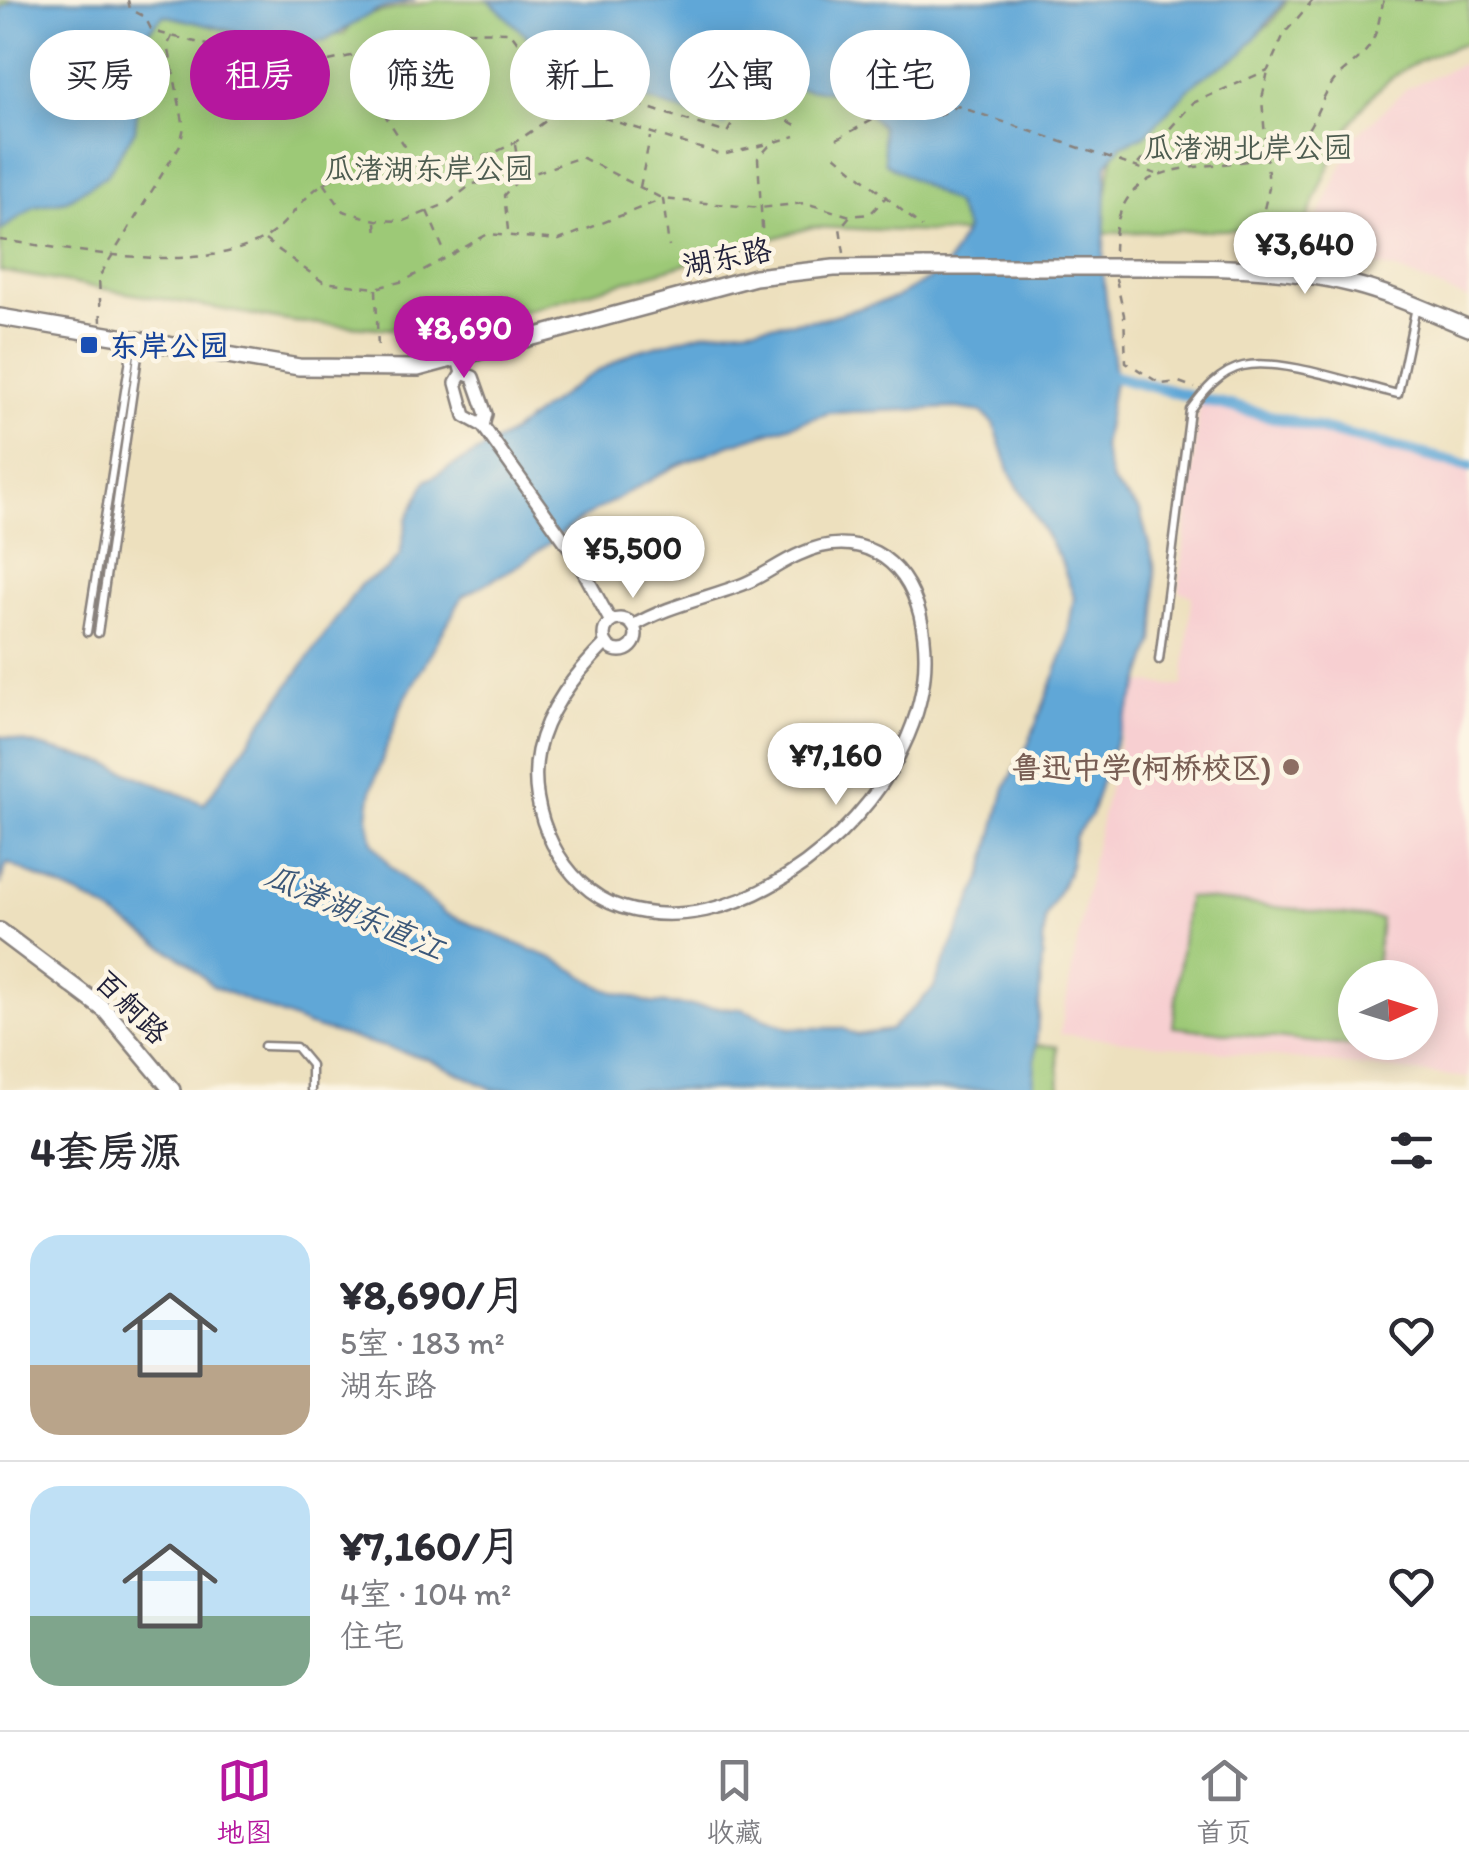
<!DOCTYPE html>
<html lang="zh">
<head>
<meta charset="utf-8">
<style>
	body { margin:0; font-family:Itim,"LXGW WenKai TC",sans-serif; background:#f7f7f7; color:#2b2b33; height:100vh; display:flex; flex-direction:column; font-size:38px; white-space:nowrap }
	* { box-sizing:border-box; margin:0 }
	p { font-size:32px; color:#7c7c81 }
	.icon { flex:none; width:55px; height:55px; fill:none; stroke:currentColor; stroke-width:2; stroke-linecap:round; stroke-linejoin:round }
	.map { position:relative; height:1090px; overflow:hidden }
	.panel { display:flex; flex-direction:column; background:#fff; flex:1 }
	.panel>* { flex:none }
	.banner { position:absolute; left:30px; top:30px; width:1410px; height:90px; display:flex; gap:20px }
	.needle { width:65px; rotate:86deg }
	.buttons { position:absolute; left:1338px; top:960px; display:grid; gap:20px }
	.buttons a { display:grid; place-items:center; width:100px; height:100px; border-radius:50%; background:#fff; box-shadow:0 5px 25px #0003; font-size:50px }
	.price { position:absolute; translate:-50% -85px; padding:0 22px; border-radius:35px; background:#fff; color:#222; font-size:32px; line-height:65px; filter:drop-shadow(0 2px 5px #0008) }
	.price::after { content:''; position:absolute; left:50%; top:60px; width:30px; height:22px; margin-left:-15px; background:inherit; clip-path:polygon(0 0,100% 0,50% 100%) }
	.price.on { background:#b5179e; color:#fff }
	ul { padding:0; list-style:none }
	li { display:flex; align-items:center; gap:30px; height:250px; padding:0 30px }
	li+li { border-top:2px solid #e1e1e2 }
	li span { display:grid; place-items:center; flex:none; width:280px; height:200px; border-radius:30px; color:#555 }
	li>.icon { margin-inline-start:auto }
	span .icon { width:120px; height:120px; fill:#fffc; stroke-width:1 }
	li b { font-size:42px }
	h2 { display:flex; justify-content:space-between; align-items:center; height:120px; padding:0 30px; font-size:42px }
	.chip { padding:0 35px; border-radius:45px; background:#fff; box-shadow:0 5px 25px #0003; font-size:35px; line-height:90px }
	.chip.on { background:#b5179e; color:#fff }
	.tab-bar { display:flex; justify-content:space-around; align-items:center; height:140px; border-top:2px solid #e1e1e2; background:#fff; font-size:28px; color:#7c7c81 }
	.tab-bar a { display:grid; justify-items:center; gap:5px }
	.tab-bar .on { color:#b5179e }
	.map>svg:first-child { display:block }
</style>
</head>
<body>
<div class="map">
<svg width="1469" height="1090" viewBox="0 0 1469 1090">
	<rect width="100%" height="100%" fill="#fcf5e5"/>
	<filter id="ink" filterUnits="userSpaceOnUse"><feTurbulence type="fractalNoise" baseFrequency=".01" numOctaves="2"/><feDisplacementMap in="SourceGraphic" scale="20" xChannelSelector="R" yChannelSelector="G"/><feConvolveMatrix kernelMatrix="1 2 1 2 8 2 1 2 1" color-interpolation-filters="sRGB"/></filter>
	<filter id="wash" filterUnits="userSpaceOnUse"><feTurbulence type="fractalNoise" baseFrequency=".0048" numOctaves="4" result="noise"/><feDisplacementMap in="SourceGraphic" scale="40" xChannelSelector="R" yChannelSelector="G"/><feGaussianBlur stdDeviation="2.25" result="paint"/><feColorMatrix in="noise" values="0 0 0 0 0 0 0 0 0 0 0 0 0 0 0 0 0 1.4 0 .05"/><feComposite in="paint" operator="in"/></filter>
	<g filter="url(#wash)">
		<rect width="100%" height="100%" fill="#ede0be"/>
		<path fill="#f7cfd1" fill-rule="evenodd" d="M1469,61V300L1399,271L1304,248L1355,137L1407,88Z
			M1200,401L1469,467V1078L1060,1034L1095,847L1133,682L1183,686L1192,596L1179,591ZM1355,978H1420V1042H1355Z"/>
		<path fill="#9dc977" stroke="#607659" stroke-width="2.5" d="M0,0H166L301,38L344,34L357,17L439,0H514L559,74L726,112L743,90L851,80L965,195L973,234L812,227L476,325L391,329L294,322L0,271Z
			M1288,0H1469V43C1358,71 1344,134 1303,228L1099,233L1117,136L1270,24Z
			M1187,897L1381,919L1375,977L1355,978V1042L1368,1043L1367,1048L1173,1027Z
			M1028,1045L1057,1046L1060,1090H1028Z"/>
		<path fill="#61a7d7" stroke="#426489" stroke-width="2.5" fill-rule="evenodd" d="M14,0H416L377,10L325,41L291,45L164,15L136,44L138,55L130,71L140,87L135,130L107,175L67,200L35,206L0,231V9Z
			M489,0H1285L1243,53L1198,80L1145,135L1122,145L1107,164L1103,273L1115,375L1103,447L1112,482L1140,511L1154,564L1156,611L1154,641L1139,686L1107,762L1091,815L1074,837L1069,871L1045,918L1033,1090H494L428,1059L309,1026L212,986L187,962L95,903L7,863L0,885V736L106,763L204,804L361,584L387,570L400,555L407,519L426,481L505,437L582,380L633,352L706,332L821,319L895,298L944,270L966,230L955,204L885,163L881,126L846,93L795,88L770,104L745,102L729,116L725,126L562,71ZM956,408L981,412L994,424L1010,473L1061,561L1074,597L1066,646L1028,745L1005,788L983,874L933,989L890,1030L856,1035L842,1028H789L742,1009L651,1003L605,989L561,962L444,913L391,868L373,843L368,817L372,788L402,704L463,596L521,564L581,519L676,466L729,445L829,413Z"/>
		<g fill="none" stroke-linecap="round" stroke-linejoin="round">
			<path stroke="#61a7d7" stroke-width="12" d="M1103,374L1469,466"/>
		</g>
	</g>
	<g filter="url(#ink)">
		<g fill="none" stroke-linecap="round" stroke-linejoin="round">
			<defs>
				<path id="service" d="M87,632L133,340
					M98,633L140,342
					M1159,660L1190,410C1203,392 1220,371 1243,366C1281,357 1358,385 1398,394L1416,307
					M264,1046L296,1047L311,1065V1090"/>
				<path id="minor" d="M458,360L462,373L473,377L486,414L483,426L465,416L456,383L462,373
					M483,426L574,554L611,622
					M604 635a16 16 0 1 1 32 0a16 16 0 1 1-32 0Z
					M606,643C576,673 547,709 538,751C526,810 561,888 621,907C732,942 858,843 903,747C924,704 931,661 920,615C905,556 857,528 800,554C781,562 765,575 746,583C709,598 668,605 633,626"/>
				<path id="tertiary" d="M1141,267C1212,267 1282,266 1352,284C1392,294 1430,312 1469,328
					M0,317L299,367L418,368L755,277L834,268L925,267
					M0,931L105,1010L172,1090"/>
			</defs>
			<use href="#service" stroke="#88817c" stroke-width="11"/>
			<use href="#minor" stroke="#88817c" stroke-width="16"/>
			<use href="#tertiary" stroke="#88817c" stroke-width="20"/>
			<path stroke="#88817c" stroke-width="2.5" stroke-dasharray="8 8" stroke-linecap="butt" d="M128,0L130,9L145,17L152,31L298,68L355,55L365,47L417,30L510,32L566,106L722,155L772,143
				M1414,0H1427
				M356,56L365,84L417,165
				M545,75L727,133L740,110L757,103L801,128
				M837,139L899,106L934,118L957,106L1156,174
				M515,145L520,176
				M835,155L922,227
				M1138,164L1193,103L1268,70L1284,34L1313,0
				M324,183L343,211L376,220L404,221L448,203L472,184L520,178L581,157L663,199L760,208L805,203L850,216
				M640,187L650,137
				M427,211L445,253
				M376,222L377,236
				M508,230L504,195L519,179
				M0,240C74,249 195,276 263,239C296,221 302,187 344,174C387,160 436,167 480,157C511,150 539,125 565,107
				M265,240L323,282L376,288L404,281L488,234L559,240L663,199L669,247
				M1114,251C1116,139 1220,181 1285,150C1314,136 1316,105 1333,82C1346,66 1366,58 1374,37C1379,26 1380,12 1384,0
				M844,253L840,228L850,216L870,214L887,196
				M1253,255L1269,188L1262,99L1268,71
				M764,261L758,158L772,143L795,136
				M1116,279L1124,315L1126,362L1161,384L1179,382L1195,388
				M376,289L378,351
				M101,322L99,277L180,145L184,127L168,45L172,36"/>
			<use href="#service" stroke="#fff" stroke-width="6"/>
			<use href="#minor" stroke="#fff" stroke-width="11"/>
			<use href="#tertiary" stroke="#fff" stroke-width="15"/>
			<defs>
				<path id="tertiary-bridge" d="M925,267H1141"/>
			</defs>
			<use href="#tertiary-bridge" stroke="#88817c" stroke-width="20" stroke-linecap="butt"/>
			<use href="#tertiary-bridge" stroke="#fff" stroke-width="15"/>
		</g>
	</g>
	<rect fill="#1a4fb4" stroke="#fcf5e5" stroke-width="4" x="79" y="335" width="20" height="20" rx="5"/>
	<circle fill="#8d6e63" stroke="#fcf5e5" stroke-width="4" cx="1291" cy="767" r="10"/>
	<g text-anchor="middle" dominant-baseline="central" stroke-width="9" stroke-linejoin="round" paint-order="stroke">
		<g font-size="30" fill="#4d5c50" stroke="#fcf5e5">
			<text x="1248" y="147">瓜渚湖北岸公园</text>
			<text x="429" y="168">瓜渚湖东岸公园</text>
		</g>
		<g font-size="30" fill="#22223b" stroke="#fcf5e5">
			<text transform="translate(727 257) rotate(-11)">湖东路</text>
			<text transform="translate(132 1007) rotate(45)">百舸路</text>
		</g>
		<g font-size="30" font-weight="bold" fill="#164399" stroke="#fcf5e5" text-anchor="start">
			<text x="109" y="345">东岸公园</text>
		</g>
		<g font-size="30" font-weight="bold" fill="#785e54" stroke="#fcf5e5" text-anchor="end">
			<text x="1271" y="767">鲁迅中学(柯桥校区)</text>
		</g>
		<g font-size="32" font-style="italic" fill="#3b5779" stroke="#fcf5e5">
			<text transform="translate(355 912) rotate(24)">瓜渚湖东直江</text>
		</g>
	</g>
</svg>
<div class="buttons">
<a><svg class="needle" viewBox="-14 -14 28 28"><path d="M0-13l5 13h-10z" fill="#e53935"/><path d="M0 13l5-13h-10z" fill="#7c7c81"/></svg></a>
</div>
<b class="price" style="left:1305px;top:297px">¥3,640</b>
<b class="price on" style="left:464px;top:381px">¥8,690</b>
<b class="price" style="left:633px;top:601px">¥5,500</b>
<b class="price" style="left:836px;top:808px">¥7,160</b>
<div class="banner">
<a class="chip">买房</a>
<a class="chip on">租房</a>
<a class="chip">筛选</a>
<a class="chip">新上</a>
<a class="chip">公寓</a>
<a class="chip">住宅</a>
</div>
</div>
<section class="panel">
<h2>4套房源<svg class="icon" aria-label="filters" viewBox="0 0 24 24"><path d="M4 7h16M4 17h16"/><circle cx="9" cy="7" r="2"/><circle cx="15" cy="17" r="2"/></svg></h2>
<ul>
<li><span style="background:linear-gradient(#bfe0f5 65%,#b9a48a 0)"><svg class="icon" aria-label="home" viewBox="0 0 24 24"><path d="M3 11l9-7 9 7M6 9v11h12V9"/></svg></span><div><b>¥8,690/月</b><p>5室 · 183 m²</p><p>湖东路</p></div><svg class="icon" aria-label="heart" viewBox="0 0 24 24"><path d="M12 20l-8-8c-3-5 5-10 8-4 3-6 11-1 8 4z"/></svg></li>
<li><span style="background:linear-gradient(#bfe0f5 65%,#7fa58c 0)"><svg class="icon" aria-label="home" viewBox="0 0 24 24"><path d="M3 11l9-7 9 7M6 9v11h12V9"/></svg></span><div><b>¥7,160/月</b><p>4室 · 104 m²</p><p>住宅</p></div><svg class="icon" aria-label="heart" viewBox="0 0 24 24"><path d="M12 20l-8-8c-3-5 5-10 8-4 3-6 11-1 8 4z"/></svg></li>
</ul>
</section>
<nav class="tab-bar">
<a class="on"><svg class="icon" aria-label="map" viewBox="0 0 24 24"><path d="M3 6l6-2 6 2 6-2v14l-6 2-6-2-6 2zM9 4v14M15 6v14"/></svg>地图</a>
<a><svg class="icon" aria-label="saved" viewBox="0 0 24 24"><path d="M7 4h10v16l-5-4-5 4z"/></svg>收藏</a>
<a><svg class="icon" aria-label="home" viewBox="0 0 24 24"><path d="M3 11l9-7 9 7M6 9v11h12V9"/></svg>首页</a>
</nav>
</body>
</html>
